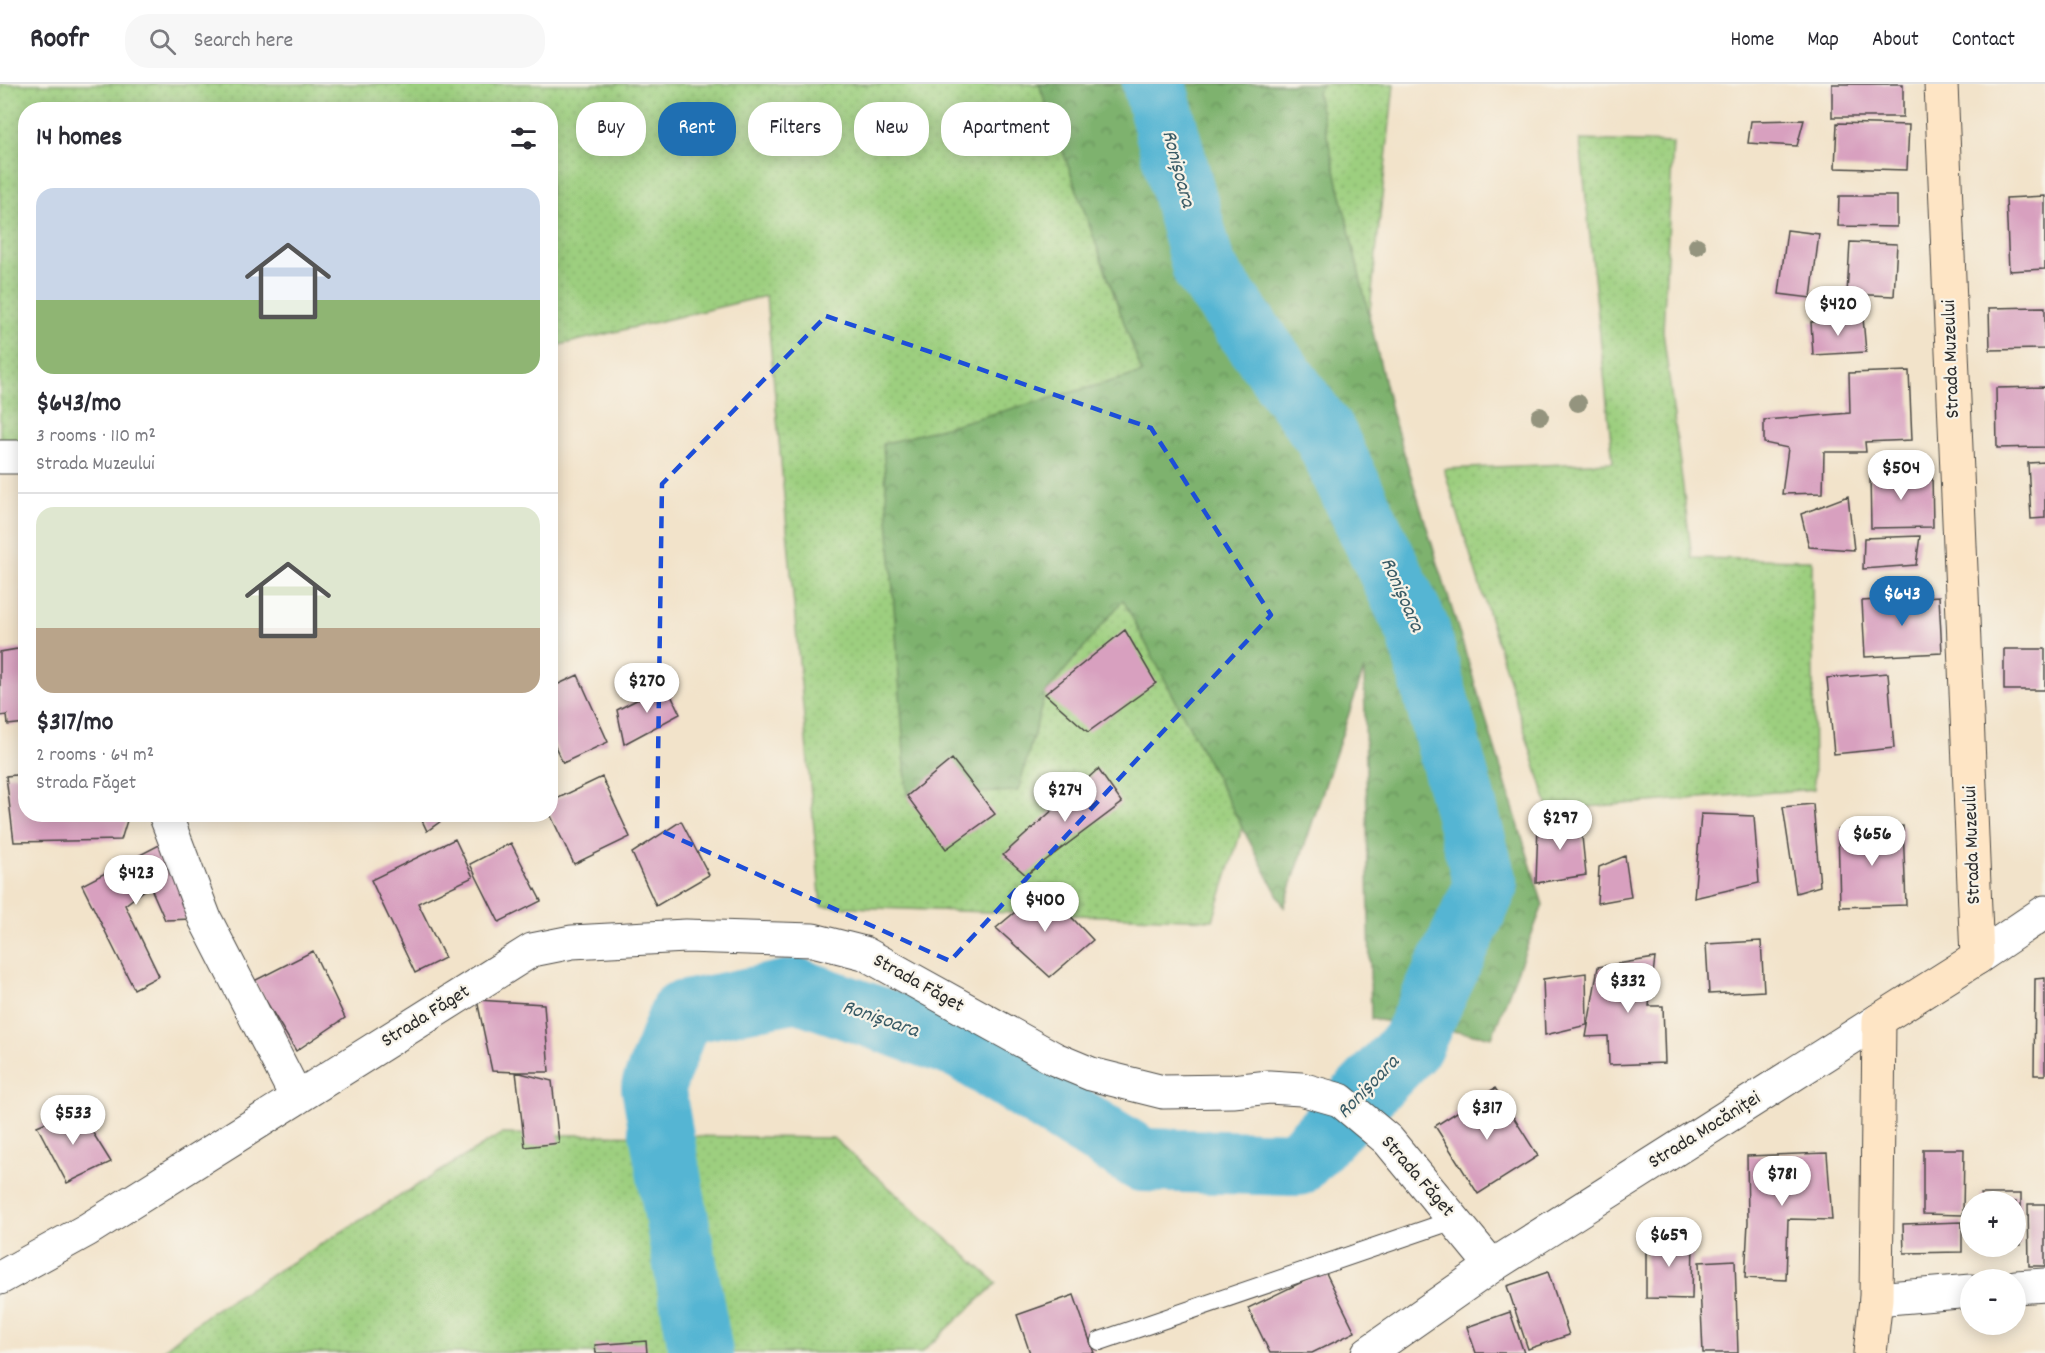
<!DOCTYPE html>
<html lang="en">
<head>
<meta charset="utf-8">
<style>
	body { margin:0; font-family:Dekko,sans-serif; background:#f7f7f7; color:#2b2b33; height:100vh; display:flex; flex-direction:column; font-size:22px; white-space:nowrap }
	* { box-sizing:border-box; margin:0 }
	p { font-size:20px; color:#7c7c81 }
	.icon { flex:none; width:33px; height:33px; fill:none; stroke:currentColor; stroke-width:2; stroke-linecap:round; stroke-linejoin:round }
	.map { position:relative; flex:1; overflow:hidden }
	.side { position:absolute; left:18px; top:18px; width:540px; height:720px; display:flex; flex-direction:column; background:#fff; border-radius:24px; box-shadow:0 3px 15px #0003 }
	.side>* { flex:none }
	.guide { position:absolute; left:576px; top:18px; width:570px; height:54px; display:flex; gap:12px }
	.controls { position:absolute; left:1960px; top:1107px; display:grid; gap:12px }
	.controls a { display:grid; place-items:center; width:66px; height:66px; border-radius:50%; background:#fff; box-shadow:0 3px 15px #0003; font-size:30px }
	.price { position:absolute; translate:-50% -51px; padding:0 14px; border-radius:21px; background:#fff; color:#222; font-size:20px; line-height:39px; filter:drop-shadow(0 2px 3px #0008) }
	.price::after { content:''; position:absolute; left:50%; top:36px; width:18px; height:14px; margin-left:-9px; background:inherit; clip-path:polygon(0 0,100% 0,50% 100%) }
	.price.on { background:#1f6fb2; color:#fff }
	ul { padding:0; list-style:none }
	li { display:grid; align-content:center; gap:12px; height:318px; padding:0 18px }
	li+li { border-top:2px solid #e1e1e2 }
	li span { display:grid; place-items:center; height:186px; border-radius:18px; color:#555 }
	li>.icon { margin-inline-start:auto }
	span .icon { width:108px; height:108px; fill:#fffc; stroke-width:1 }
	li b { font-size:26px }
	h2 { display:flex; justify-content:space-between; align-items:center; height:72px; padding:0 18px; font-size:26px }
	.pill { padding:0 21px; border-radius:24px; background:#fff; box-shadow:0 3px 15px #0003; font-size:21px; line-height:54px }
	.pill.on { background:#1f6fb2; color:#fff }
	header { display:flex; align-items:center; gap:36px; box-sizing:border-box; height:84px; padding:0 30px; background:#fff; border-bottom:2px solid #e1e1e2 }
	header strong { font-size:28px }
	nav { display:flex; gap:33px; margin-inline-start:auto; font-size:21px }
	.search { width:420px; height:54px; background:#f7f7f7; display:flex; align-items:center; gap:15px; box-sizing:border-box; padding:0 21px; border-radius:24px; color:#7c7c81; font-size:22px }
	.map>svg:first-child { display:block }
</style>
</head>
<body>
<header>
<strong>Roofr</strong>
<div class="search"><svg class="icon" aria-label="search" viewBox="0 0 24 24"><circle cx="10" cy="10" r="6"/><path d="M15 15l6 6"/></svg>Search here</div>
<nav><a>Home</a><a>Map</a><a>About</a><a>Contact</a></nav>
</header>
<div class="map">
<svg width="2045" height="1269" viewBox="0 0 2045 1269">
	<defs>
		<pattern id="grass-dots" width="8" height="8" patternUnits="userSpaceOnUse" patternTransform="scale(1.5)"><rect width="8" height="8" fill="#9dcf7f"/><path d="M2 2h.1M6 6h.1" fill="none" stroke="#87b26e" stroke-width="1.8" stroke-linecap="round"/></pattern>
		<pattern id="forest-crowns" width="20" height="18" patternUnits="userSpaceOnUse" patternTransform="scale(1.5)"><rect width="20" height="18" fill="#7eb26e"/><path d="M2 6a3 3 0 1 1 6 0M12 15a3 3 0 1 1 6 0" fill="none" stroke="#67915b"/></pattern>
	</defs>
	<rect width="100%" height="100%" fill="#f7f3e8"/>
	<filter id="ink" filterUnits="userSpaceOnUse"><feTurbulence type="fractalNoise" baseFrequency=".0167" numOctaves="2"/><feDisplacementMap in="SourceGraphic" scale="12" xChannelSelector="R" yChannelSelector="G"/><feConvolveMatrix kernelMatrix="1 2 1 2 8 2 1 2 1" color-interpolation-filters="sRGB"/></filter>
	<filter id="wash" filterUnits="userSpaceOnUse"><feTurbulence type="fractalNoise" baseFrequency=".008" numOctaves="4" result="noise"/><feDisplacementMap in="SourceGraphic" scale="24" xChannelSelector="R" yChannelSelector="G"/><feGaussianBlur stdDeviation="1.35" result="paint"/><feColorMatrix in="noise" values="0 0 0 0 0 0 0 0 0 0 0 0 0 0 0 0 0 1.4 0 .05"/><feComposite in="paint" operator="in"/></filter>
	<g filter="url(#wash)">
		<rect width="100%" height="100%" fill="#f2e3ca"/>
		<path fill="url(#grass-dots)" stroke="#647d55" stroke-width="1.5" d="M0,0H1394L1352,396L1213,836L821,822L766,212L551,263L550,26H26L25,384L0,388Z
			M1580,56L1673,59L1663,247L1692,474L1812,476L1814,705L1549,726L1444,385L1613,378Z
			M501,1050L833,1054L997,1199L921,1269H159L209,1229Z"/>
		<path fill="url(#forest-crowns)" stroke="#546e4c" stroke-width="1.5" d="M1039,0H1322L1317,9L1392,330L1543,821L1492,953L1371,935L1364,585L1284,823L1123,516L1045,610L1018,707L907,712L883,360L1142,289Z"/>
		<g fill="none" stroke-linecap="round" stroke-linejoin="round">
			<path stroke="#54b5d3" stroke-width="64" d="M701,1269L653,1003L681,929L797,906L962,964L1142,1076L1297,1080L1411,961L1486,802L1418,546L1325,351L1204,185L1154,0"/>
		</g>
		<g id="blocks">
			<path fill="#d8a0bf" d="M1832,0H1903V33H1832Z
				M1804,36L1797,62L1748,59L1751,37Z
				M1837,39L1909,41L1907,86L1835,84Z
				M1839,112H1897V143L1838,142Z
				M2045,112V185L2009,187L2006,114Z
				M1787,146L1819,150L1811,214L1779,210Z
				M1850,158L1897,160L1894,212L1847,210Z
				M2045,223V265L1990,266L1989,224Z
				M1863,234L1866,268L1813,271L1811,238Z
				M1909,287L1912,356L1865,358L1866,368H1824L1823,409L1782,410L1788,364L1764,359V336L1850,329L1849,289Z
				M2045,303V363L1997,364L1996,304Z
				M2045,378V434L2031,435L2028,379Z
				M1932,390L1933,443L1871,444L1870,391Z
				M1848,412L1854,466L1809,463L1801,430Z
				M1920,452L1916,481L1863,485L1864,454Z
				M22,497H26V639L8,641L7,631L0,632V568L23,564Z
				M1939,512L1942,569L1865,573L1862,517Z
				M1125,546L1156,599L1088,648L1045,610Z
				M2004,565H2045V606H2004Z
				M1888,589L1894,664L1834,670L1827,594Z
				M578,591L608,658L563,679L550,652V604Z
				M666,601L680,630L624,660L617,626Z
				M952,675L995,730L946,765L907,712Z
				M1098,685L1122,719L1026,791L1003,771Z
				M26,690V730H129L121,756L14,758L6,692Z
				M602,693L630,753L574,780L550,730V718Z
				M1813,720L1820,802L1796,809L1783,723Z
				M419,730H447L448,732L427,747Z
				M1701,730L1754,732L1759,799L1694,814Z
				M1580,733L1586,791L1536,799L1538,741Z
				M681,737L709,791L656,822L632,769Z
				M1903,742L1906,821L1840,823L1838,745Z
				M455,755L473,793L418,819L445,874L415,889L371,796Z
				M165,758L192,835L165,836L150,802L125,821L159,892L134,905L82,801Z
				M511,759L541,817L499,838L470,780Z
				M1625,772L1631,813L1597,819L1599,783Z
				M1044,804L1093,856L1050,893L996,844Z
				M1761,857L1764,907L1709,910L1706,860Z
				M313,867L345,934L296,967L254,897Z
				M1655,874L1649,922H1663L1665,979L1609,981L1608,952L1586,953L1598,883Z
				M1586,889L1587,941L1545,951L1543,895Z
				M2045,894V991H2034L2035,895Z
				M477,916L544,920L549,988H516L552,997L559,1059L525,1063L516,988L492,987Z
				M1495,1004L1538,1072L1478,1110L1435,1042Z
				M78,1025L111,1078L67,1099L37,1042Z
				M1923,1065H1964L1963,1131L1923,1130Z
				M1827,1069L1832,1136L1788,1135L1786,1196L1745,1194L1748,1138L1747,1072Z
				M1981,1110H2021V1161H2016V1118H1981Z
				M2028,1120H2045V1182H2029Z
				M1962,1138V1168L1904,1169L1903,1140Z
				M1646,1153H1693L1692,1215L1646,1214Z
				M1735,1176L1738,1269H1703L1699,1178Z
				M1325,1187L1355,1248L1312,1269H1270L1248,1224Z
				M1548,1188L1569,1251L1528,1265L1507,1202Z
				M1074,1211L1094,1269H1030L1017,1231Z
				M1510,1228L1524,1269H1476L1467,1243Z
				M646,1257L647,1269H596L595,1261Z"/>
		</g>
	</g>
	<g filter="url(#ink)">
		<use href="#blocks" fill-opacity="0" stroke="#494743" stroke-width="1.5"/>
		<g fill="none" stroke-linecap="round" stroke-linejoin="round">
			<defs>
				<path id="lane" d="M1100,1257L1454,1136"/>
				<path id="street" d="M0,373H26
					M165,730L205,835L297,1014
					M1977,874L2045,828
					M0,1194L87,1146L532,866L572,858L686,852L813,856L864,869L1055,975L1091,990L1163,1008L1233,1007L1269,1003L1301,1005L1340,1016L1388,1056L1492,1182
					M2016,1203L2045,1201
					M1876,1215L1971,1207
					M1368,1269L1492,1182L1879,936"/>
				<path id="secondary" d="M1870,1269L1876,1215L1879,936L1977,874L1941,0"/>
			</defs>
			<use href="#lane" stroke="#494743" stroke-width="20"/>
			<use href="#street" stroke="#494743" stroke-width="35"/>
			<use href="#secondary" stroke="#494743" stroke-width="35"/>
			<use href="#lane" stroke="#fff" stroke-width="18"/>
			<use href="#street" stroke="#fff" stroke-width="33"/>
			<use href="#secondary" stroke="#fee5c5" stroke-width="33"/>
		</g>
		<g fill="#94947e">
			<circle cx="1697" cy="162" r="9"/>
			<circle cx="1578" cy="319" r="9"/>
			<circle cx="1540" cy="332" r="9"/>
		</g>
	</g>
	<path fill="none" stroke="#1d4ed8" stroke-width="4.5" stroke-dasharray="12 8" stroke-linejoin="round" d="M826,232L1151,344L1271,531L950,877L657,745L662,400Z"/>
	<g text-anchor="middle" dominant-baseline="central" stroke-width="4.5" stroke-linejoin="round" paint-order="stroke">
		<g font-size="20" fill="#2b2b2b" stroke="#f7f3e8">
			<text transform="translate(1952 275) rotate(-92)">Strada Muzeului</text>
			<text transform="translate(1973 761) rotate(-92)">Strada Muzeului</text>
			<text transform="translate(918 900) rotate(29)">Strada Făget</text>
			<text transform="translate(426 933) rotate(-32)">Strada Făget</text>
			<text transform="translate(1705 1047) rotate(-32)">Strada Mocăniței</text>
			<text transform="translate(1417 1093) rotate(49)">Strada Făget</text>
		</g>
		<g font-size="21" font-style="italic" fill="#395b66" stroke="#f7f3e8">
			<text transform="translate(1177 85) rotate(75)">Ronișoara</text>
			<text transform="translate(1401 511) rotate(66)">Ronișoara</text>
			<text transform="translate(880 936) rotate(19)">Ronișoara</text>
			<text transform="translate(1369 1004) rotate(-46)">Ronișoara</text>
		</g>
	</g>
</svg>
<div class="controls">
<a>+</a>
<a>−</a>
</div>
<b class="price" style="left:1838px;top:253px">$420</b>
<b class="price" style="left:1901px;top:417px">$504</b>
<b class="price on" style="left:1902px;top:543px">$643</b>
<b class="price" style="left:647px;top:630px">$270</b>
<b class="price" style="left:1065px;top:739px">$274</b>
<b class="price" style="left:1560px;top:767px">$297</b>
<b class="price" style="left:1872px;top:783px">$656</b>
<b class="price" style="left:136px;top:822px">$423</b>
<b class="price" style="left:1045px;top:849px">$400</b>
<b class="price" style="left:1628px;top:930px">$332</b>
<b class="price" style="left:1487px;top:1057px">$317</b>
<b class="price" style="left:73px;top:1062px">$533</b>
<b class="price" style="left:1782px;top:1123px">$781</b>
<b class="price" style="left:1669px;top:1184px">$659</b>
<div class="guide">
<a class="pill">Buy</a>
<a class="pill on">Rent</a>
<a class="pill">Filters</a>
<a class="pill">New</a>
<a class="pill">Apartment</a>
</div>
<section class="side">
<h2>14 homes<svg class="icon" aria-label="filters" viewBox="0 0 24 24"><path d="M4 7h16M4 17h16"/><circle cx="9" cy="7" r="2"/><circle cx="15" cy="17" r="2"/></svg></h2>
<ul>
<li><span style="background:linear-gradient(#c9d6e8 60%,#8fb573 0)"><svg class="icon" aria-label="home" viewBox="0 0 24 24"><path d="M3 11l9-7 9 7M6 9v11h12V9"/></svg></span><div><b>$643/mo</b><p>3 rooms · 110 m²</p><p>Strada Muzeului</p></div></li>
<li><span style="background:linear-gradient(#dfe7d0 65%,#b9a48a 0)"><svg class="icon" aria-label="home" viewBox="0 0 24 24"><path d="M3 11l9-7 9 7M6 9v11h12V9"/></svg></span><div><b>$317/mo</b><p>2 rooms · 64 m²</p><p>Strada Făget</p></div></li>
</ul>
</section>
</div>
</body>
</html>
